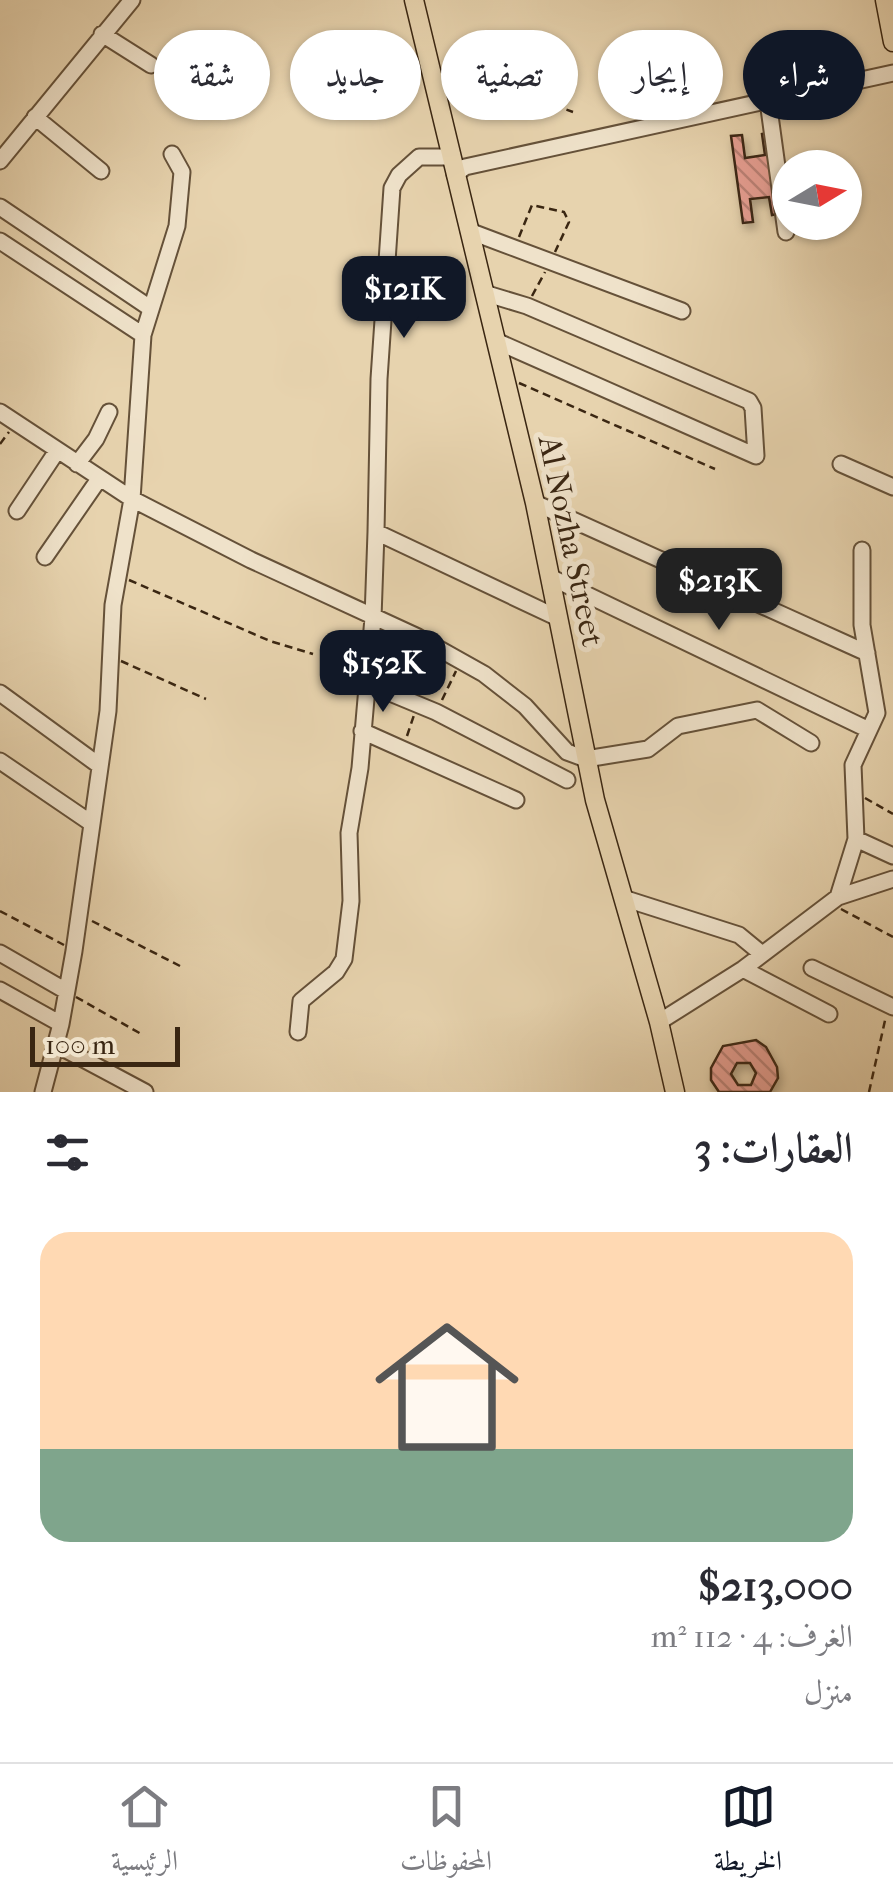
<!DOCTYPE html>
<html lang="ar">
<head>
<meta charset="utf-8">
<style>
	body { margin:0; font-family:"IM FELL French Canon",Amiri,serif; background:#f7f7f7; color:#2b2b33; direction:rtl; height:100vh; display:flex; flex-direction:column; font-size:38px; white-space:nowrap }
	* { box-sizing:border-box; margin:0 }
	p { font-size:32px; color:#7c7c81 }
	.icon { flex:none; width:55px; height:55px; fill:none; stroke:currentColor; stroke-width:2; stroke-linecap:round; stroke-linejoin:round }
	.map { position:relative; height:1092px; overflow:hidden; direction:ltr }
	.panel { display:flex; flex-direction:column; background:#fff; flex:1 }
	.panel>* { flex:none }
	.hud { position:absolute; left:30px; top:30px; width:835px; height:90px; direction:rtl; display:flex; gap:20px }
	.needle { width:65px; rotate:80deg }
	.controls { position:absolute; left:772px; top:150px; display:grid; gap:20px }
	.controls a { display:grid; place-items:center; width:90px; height:90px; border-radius:50%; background:#fff; box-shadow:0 2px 8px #0004; font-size:50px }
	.scale { position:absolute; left:30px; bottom:25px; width:150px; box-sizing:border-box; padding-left:10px; border:5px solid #3a2612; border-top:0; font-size:28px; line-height:35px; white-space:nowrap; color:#3a2612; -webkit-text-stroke:8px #efe2ca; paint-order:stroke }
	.price { position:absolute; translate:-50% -85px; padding:0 22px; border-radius:20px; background:#111827; color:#fff; font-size:32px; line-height:65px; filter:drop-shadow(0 2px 5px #0008) }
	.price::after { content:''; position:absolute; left:50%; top:60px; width:30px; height:22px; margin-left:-15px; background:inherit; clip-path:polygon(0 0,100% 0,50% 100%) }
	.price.active { background:#222; color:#fff }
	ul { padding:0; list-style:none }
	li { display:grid; align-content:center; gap:20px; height:530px; padding:0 40px }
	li+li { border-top:2px solid #e1e1e2 }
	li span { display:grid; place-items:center; height:310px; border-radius:30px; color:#555 }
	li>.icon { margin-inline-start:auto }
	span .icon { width:180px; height:180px; fill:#fffc; stroke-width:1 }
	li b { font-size:42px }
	h2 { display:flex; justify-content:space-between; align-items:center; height:120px; padding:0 40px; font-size:42px }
	.pill { padding:0 35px; border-radius:45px; background:#fff; box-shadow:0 2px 8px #0004; font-size:35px; line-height:90px }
	.pill.active { background:#111827; color:#fff }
	.menu { display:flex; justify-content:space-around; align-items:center; height:140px; border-top:2px solid #e1e1e2; background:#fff; font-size:28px; color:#7c7c81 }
	.menu a { display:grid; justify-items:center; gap:5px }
	.menu .active { color:#111827 }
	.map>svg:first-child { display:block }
</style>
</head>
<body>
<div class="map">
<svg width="893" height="1092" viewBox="0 0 893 1092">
	<defs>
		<pattern id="building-back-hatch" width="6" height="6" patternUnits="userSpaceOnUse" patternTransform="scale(2.5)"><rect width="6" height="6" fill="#e69e92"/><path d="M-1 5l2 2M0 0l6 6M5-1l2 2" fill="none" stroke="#bb8176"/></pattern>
		<filter id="shadow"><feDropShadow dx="3" dy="5.5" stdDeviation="5" flood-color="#0004"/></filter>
	</defs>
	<rect width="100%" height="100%" fill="#e7d3ae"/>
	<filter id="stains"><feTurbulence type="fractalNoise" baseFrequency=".002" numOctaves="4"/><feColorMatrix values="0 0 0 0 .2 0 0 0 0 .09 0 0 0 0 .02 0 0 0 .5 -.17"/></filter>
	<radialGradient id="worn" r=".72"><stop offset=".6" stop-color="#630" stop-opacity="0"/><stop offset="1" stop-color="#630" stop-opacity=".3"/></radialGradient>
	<path fill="url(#building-back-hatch)" stroke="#3a2612" stroke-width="2.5" fill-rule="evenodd" filter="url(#shadow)" d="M772,132L783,213L772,215L769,197L750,199L753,222L743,223L731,136L742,135L745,158L765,155L762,134Z
		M756,1040L766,1047L777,1067L778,1078L770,1092H719L711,1080V1068L723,1046ZM737,1063H750L756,1073L751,1085H738L731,1074Z"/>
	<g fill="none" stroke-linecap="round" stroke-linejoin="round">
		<defs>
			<path id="minor" d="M102,34L151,65
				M768,101L786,232
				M35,117L101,171
				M0,161L132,0
				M455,175L465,167L893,73
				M0,207L150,308
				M469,231L682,311
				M0,241L143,335
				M484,293L527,306L749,401L753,408L756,456L496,341
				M0,412L132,499L251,560L418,637L484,674L525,706L567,752L586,759L648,749L678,726L757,710L811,743
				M77,464L96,439L109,412
				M841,464L893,487
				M535,503L867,653
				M17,511L57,451
				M376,532L379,379L392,188L399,175L419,157H451
				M45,557L99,479
				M550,577L869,730
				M366,683L436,712L567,780
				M0,693L100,766
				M362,731L516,800
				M0,761L91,823
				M856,839L893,856
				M838,897L856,839L853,765L877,713L862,625V550
				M623,898L739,935L762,954
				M0,953L66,991
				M812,968L893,1007
				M743,969L829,1014
				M0,990L61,1024
				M659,1022L743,969L838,897L893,879
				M298,1032L301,1001L336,972L344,959L351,901L349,833L360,768L373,618L376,532L558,618
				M55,1044L145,1092
				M43,1092L61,1024L74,951L108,711L113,605L132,499L143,335L177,226L182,172L172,154"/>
			<path id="major" d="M414,0L535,503L595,800L659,1022L675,1092
				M885,0L893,42"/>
		</defs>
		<use href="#minor" stroke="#655139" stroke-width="19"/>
		<use href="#major" stroke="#3a2612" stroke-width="21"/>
		<path stroke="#3a2612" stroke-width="2.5" stroke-dasharray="8 5" stroke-linecap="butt" d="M444,66L573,112
			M519,237L532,205L564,212L569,222L555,252
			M532,296L545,272
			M519,383L715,469
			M0,444L9,432
			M129,580L270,641L313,654
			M121,661L206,699
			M442,700L456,671
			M407,736L414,715
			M865,798L893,814
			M841,909L893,937
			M0,911L64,945
			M92,921L180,966
			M76,997L143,1035
			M869,1092L886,1016"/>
		<use href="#minor" stroke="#efe2ca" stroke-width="15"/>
		<use href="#major" stroke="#e7d3ae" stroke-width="18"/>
	</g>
	<g text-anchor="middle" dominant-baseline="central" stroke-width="10" stroke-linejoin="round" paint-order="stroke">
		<g font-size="32" fill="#3a2612" stroke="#efe2ca">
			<text transform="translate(571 541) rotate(78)">Al Nozha Street</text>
		</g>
	</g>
	<rect width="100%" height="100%" filter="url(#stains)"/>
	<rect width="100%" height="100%" fill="url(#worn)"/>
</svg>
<div class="controls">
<a><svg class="needle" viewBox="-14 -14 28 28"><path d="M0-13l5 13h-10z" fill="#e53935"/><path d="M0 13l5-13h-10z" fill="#7c7c81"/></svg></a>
</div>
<div class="scale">100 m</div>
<b class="price" style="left:404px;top:341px">$121K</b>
<b class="price active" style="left:719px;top:633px">$213K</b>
<b class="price" style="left:383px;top:715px">$152K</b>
<div class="hud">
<a class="pill active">شراء</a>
<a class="pill">إيجار</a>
<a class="pill">تصفية</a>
<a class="pill">جديد</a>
<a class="pill">شقة</a>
</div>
</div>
<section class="panel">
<h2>العقارات: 3<svg class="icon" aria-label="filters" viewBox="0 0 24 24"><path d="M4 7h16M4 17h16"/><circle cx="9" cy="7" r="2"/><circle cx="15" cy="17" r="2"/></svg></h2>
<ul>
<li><span style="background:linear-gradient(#ffd9b3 70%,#7fa58c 0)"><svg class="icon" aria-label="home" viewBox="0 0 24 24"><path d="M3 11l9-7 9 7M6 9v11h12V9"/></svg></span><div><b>$213,000</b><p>الغرف: 4 · 112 m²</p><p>منزل</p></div></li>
</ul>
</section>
<nav class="menu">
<a class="active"><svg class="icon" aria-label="map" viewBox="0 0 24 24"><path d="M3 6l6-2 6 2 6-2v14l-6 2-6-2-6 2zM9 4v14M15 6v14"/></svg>الخريطة</a>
<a><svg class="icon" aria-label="saved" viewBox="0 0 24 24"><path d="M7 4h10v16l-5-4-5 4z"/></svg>المحفوظات</a>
<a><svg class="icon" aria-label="home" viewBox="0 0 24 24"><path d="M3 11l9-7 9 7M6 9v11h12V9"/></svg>الرئيسية</a>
</nav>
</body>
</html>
